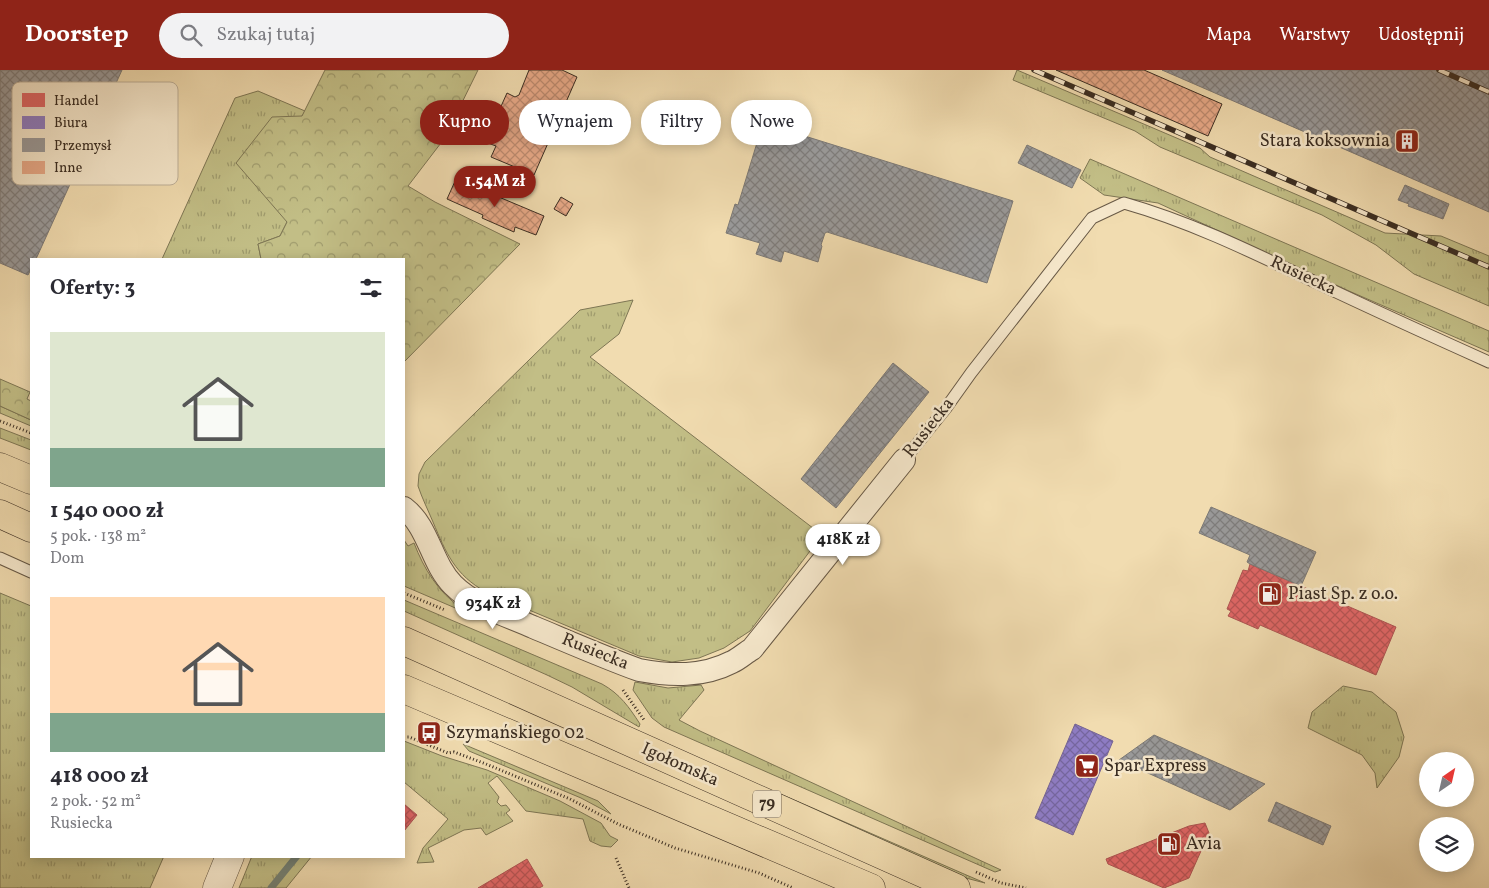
<!DOCTYPE html>
<html lang="pl">
<head>
<meta charset="utf-8">
<style>
	body { margin:0; font-family:Vollkorn,serif; background:#f2f2f3; color:#2b2b33; height:100vh; display:flex; flex-direction:column; font-size:19px; white-space:nowrap }
	* { box-sizing:border-box; margin:0 }
	p { font-size:16px; color:#7c7c81 }
	.icon { flex:none; width:28px; height:28px; fill:none; stroke:currentColor; stroke-width:2; stroke-linecap:round; stroke-linejoin:round }
	.map { position:relative; flex:1; overflow:hidden }
	.panel { position:absolute; left:30px; top:188px; width:375px; height:600px; display:flex; flex-direction:column; background:#fff; border-radius:0px; box-shadow:0 2px 12px #0003 }
	.panel>* { flex:none }
	.hud { position:absolute; left:420px; top:30px; width:475px; height:45px; display:flex; gap:10px }
	.needle { width:32px; rotate:34deg }
	.controls { position:absolute; left:1419px; top:682px; display:grid; gap:10px }
	.controls a { display:grid; place-items:center; width:55px; height:55px; border-radius:50%; background:#fff; box-shadow:0 2px 12px #0003; font-size:25px }
	.price { position:absolute; translate:-50% -42px; padding:0 11px; border-radius:18px; background:#fff; color:#222; font-size:16px; line-height:32px; filter:drop-shadow(0 1px 2px #0008) }
	.price::after { content:''; position:absolute; left:50%; top:30px; width:15px; height:11px; margin-left:-8px; background:inherit; clip-path:polygon(0 0,100% 0,50% 100%) }
	.price.on { background:#8f2418; color:#fff }
	ul { padding:0; list-style:none }
	li { display:grid; align-content:center; gap:10px; height:265px; padding:0 20px }
	li span { display:grid; place-items:center; height:155px; border-radius:0px; color:#555 }
	li>.icon { margin-inline-start:auto }
	span .icon { width:90px; height:90px; fill:#fffc; stroke-width:1 }
	li b { font-size:21px }
	h2 { display:flex; justify-content:space-between; align-items:center; height:60px; padding:0 20px; font-size:21px }
	.pill { padding:0 18px; border-radius:22px; background:#fff; box-shadow:0 2px 12px #0003; font-size:18px; line-height:45px }
	.pill.on { background:#8f2418; color:#fff }
	header { display:flex; align-items:center; gap:30px; box-sizing:border-box; height:70px; padding:0 25px; background:#8f2418; color:#fff }
	header strong { font-size:24px }
	nav { display:flex; gap:28px; margin-inline-start:auto; font-size:18px }
	.search { width:350px; height:45px; background:#f2f2f3; display:flex; align-items:center; gap:12px; box-sizing:border-box; padding:0 18px; border-radius:28px; color:#7c7c81; font-size:19px }
	.map>svg:first-child { display:block }
</style>
</head>
<body>
<header>
<strong>Doorstep</strong>
<div class="search"><svg class="icon" aria-label="search" viewBox="0 0 24 24"><circle cx="10" cy="10" r="6"/><path d="M15 15l6 6"/></svg>Szukaj tutaj</div>
<nav><a>Mapa</a><a>Warstwy</a><a>Udostępnij</a></nav>
</header>
<div class="map">
<svg width="1489" height="818" viewBox="0 0 1489 818">
	<defs>
		<pattern id="grass-tufts" width="24" height="20" patternUnits="userSpaceOnUse" patternTransform="scale(1.25)"><rect width="24" height="20" fill="#c2be86"/><path d="M3 7l-1-3M5 7V3M7 7l1-3M15 17l-1-3M17 17v-4M19 17l1-3" fill="none" stroke="#9f9b6d"/></pattern>
		<pattern id="forest-crowns" width="20" height="18" patternUnits="userSpaceOnUse" patternTransform="scale(1.25)"><rect width="20" height="18" fill="#c2be86"/><path d="M2 6a3 3 0 1 1 6 0M12 15a3 3 0 1 1 6 0" fill="none" stroke="#9f9b6d"/></pattern>
		<pattern id="shops-cross-hatch" width="8" height="8" patternUnits="userSpaceOnUse" patternTransform="scale(1.25)"><rect width="8" height="8" fill="#e06666"/><path d="M0 0l8 8M0 8l8-8" fill="none" stroke="#b75454"/></pattern>
		<pattern id="offices-cross-hatch" width="8" height="8" patternUnits="userSpaceOnUse" patternTransform="scale(1.25)"><rect width="8" height="8" fill="#8e7cc3"/><path d="M0 0l8 8M0 8l8-8" fill="none" stroke="#75669e"/></pattern>
		<pattern id="industry-cross-hatch" width="8" height="8" patternUnits="userSpaceOnUse" patternTransform="scale(1.25)"><rect width="8" height="8" fill="#999"/><path d="M0 0l8 8M0 8l8-8" fill="none" stroke="#7e7d7c"/></pattern>
		<pattern id="building-cross-hatch" width="8" height="8" patternUnits="userSpaceOnUse" patternTransform="scale(1.25)"><rect width="8" height="8" fill="#e9aa89"/><path d="M0 0l8 8M0 8l8-8" fill="none" stroke="#be8b70"/></pattern>
	</defs>
	<rect width="100%" height="100%" fill="#f1dcb0"/>
	<filter id="stains"><feTurbulence type="fractalNoise" baseFrequency=".004" numOctaves="4"/><feColorMatrix values="0 0 0 0 .2 0 0 0 0 .09 0 0 0 0 .02 0 0 0 .5 -.17"/></filter>
	<radialGradient id="worn" r=".72"><stop offset=".6" stop-color="#630" stop-opacity="0"/><stop offset="1" stop-color="#630" stop-opacity=".3"/></radialGradient>
	<path fill="url(#grass-tufts)" stroke="#7e7654" d="M1017,0L1200,78L1210,87L1385,163L1441,166L1489,186V236L1414,204L1376,175L1322,145L1160,77L1135,61L1013,10Z
		M258,21L305,41L302,46L287,152L280,166L258,174L261,189H162L235,28Z
		M1090,89L1489,261V282L1349,221L1158,133L1104,125L1080,108Z
		M633,230L619,264L590,287L822,465L750,561L724,578L699,588L672,592L639,586L486,522C455,505 446,483 433,452C428,440 422,428 418,416L419,404L425,392L580,240Z
		M0,336L31,350V356L0,343Z
		M0,358L31,370V380L0,368Z
		M404,470L408,476L414,473C424,499 438,522 461,538L460,540L404,516Z
		M0,523L31,536V786H164L150,818H0Z
		M404,530L602,614C620,624 629,637 640,654L639,657L572,617L547,605L404,541Z
		M635,612L668,618L701,615L704,620L679,650L700,661L1001,800L995,802L664,657L652,648L633,620Z
		M1343,616L1372,622L1396,642L1404,667L1399,687L1377,718L1375,703L1362,685L1308,658L1312,642Z
		M404,671L442,686L487,700L560,731L601,753L610,766L618,770L611,777L601,776L590,771L583,749L526,741L497,706L488,713L499,727L497,732L501,736L506,735L510,740L506,743L513,751L486,765L481,758L464,760L428,778L434,792L417,793L423,778L448,749L404,712Z
		M463,674L598,731L611,744L581,728L469,681Z
		M776,722L964,804L985,813L962,807L776,724Z
		M252,786H312L286,818H239Z"/>
	<path fill="url(#forest-crowns)" stroke="#7e7654" d="M325,0H478L444,69L408,116L435,132L520,174L404,292V189H261L258,174L280,166L287,152L236,93L272,47L302,46Z
		M0,309L30,322L27,329L31,331V350L0,336Z"/>
	<path fill="url(#shops-cross-hatch)" stroke="#ae5552" d="M1250,494L1396,557L1376,605L1260,555L1258,559L1228,546L1231,541L1227,539L1243,500L1248,501Z
		M404,734L417,745L404,761Z
		M1205,753L1209,763L1189,808L1164,818L1108,794L1106,789L1189,756Z
		M527,789L543,816L539,818H478Z"/>
	<path fill="url(#offices-cross-hatch)" stroke="#756493" d="M1075,654L1113,671L1073,765L1035,748Z"/>
	<path fill="url(#industry-cross-hatch)" stroke="#7c7975" d="M0,0H122L36,189H31V199L28,205L0,193Z
		M1162,0H1489V142Z
		M763,53L1013,131L987,213L827,162L825,163L821,175L822,176L818,192L784,181L781,192L756,184L760,173L726,163L735,134L738,135Z
		M1027,75L1081,100L1072,118L1018,93Z
		M1405,115L1449,134L1443,149L1408,136L1409,134L1398,130Z
		M893,293L929,322L836,438L801,409Z
		M1211,437L1316,482L1301,516L1250,494L1247,492L1250,485L1199,463Z
		M1154,665L1265,714L1230,740L1119,690Z
		M1276,732L1331,756L1323,775L1268,751Z"/>
	<g fill="none" stroke-linecap="round" stroke-linejoin="round">
		<path stroke="#748276" stroke-width="7" d="M271,818L297,786"/>
	</g>
	<path fill="url(#building-cross-hatch)" stroke="#3a2d22" d="M529,0H562L577,7L534,105L491,87L496,76L485,72L507,23L515,27L519,25Z
		M1056,0H1144L1222,34L1208,66Z
		M456,109L544,146L536,165L515,157L514,162L482,148L483,145L447,129Z
		M561,127L573,134L566,146L554,139Z"/>
	<g fill="none" stroke-linecap="round" stroke-linejoin="round">
		<defs>
			<path id="service" d="M904,390L946,338L971,303L1092,148L1124,133C1191,152 1254,183 1317,213C1374,240 1431,266 1489,292
				M0,488L31,502"/>
			<path id="minor" d="M404,438C429,457 431,493 453,515C474,536 506,545 533,557C569,572 603,587 639,600C671,606 703,607 732,592C739,589 745,583 752,579L904,390"/>
			<path id="tertiary" d="M217,818L230,786"/>
			<path id="primary" d="M0,397L31,410
				M0,444L31,458
				M404,571L956,818
				M404,619L871,818"/>
		</defs>
		<use href="#service" stroke="#685946" stroke-width="13"/>
		<use href="#minor" stroke="#685946" stroke-width="24"/>
		<use href="#tertiary" stroke="#685946" stroke-width="29"/>
		<use href="#primary" stroke="#3a2d22" stroke-width="29"/>
		<path stroke="#3a2d22" stroke-width="3" stroke-dasharray="1 2.5" stroke-linecap="butt" d="M0,351L31,363
			M404,523L445,540
			M623,620L644,650
			M404,667H409L448,683L454,682L486,694L570,729L618,754L675,778L759,803L793,818
			M616,788L629,818
			M976,802L1001,813L1026,818"/>
		<use href="#service" stroke="#f6e8cc" stroke-width="11"/>
		<use href="#minor" stroke="#f6e8cc" stroke-width="22"/>
		<use href="#tertiary" stroke="#f6e8cc" stroke-width="28"/>
		<use href="#primary" stroke="#f1dcb0" stroke-width="28"/>
		<defs>
			<path id="rail" d="M1034,0L1489,197
				M1439,0L1489,22"/>
		</defs>
		<use href="#rail" stroke="#3a2d22" stroke-width="5.5"/>
		<use href="#rail" stroke="#f6e8cc" stroke-width="4" stroke-dasharray="11" stroke-linecap="butt"/>
	</g>
	<defs>
		<symbol id="building-square" viewBox="-11 -11 22 22"><rect x="-9" y="-9" width="18" height="18" rx="4" fill="#8f2418" stroke="#f6e8cc"/><path d="M-4-6H4V6H1V3H-1V6H-4ZM-2.5-4.3h1.7v1.8h-1.7ZM.8-4.3h1.7v1.8H.8ZM-2.5-1h1.7V.8h-1.7ZM.8-1h1.7V.8H.8Z" fill="#fff"/></symbol>
		<symbol id="fuel-square" viewBox="-11 -11 22 22"><rect x="-9" y="-9" width="18" height="18" rx="4" fill="#8f2418" stroke="#f6e8cc"/><path d="M-5.5-6h7V0h2V4h1.3V-2.5L3-4.5l.8-.8L6-3V5H2.5V1h-1V6h-7ZM-4.2-4.7v3.2H.2V-4.7Z" fill="#fff"/></symbol>
		<symbol id="bus-square" viewBox="-11 -11 22 22"><rect x="-9" y="-9" width="18" height="18" rx="4" fill="#8f2418" stroke="#f6e8cc"/><path d="M-5-6H5V4H4V6H2V4H-2V6H-4V4H-5ZM-3.5-4V0h7V-4ZM-3.5 1.2v1.5H-2V1.2ZM2 1.2v1.5H3.5V1.2Z" fill="#fff"/></symbol>
		<symbol id="supermarket-square" viewBox="-11 -11 22 22"><rect x="-9" y="-9" width="18" height="18" rx="4" fill="#8f2418" stroke="#f6e8cc"/><path d="M-6-5.5h2.5l.6 2H6L4.5 2H-2.5L-4.4-4H-6ZM-1.5 3.2a1.3 1.3 0 1 0 .1 0ZM3 3.2a1.3 1.3 0 1 0 .1 0Z" fill="#fff"/></symbol>
	</defs>
	<g fill-rule="evenodd">
		<use href="#building-square" x="1393" y="57" width="28" height="28"/>
		<use href="#fuel-square" x="1256" y="510" width="28" height="28"/>
		<use href="#bus-square" x="415" y="649" width="28" height="28"/>
		<use href="#supermarket-square" x="1073" y="682" width="28" height="28"/>
		<use href="#fuel-square" x="1155" y="760" width="28" height="28"/>
	</g>
	<g text-anchor="middle" dominant-baseline="central" stroke-width="5" stroke-linejoin="round" paint-order="stroke">
		<rect fill="#f6e8cc" stroke="#726555" stroke-width="1" x="753" y="720.5" width="28" height="27" rx="4"/>
		<g font-size="16" font-weight="bold" fill="#3a2d22">
			<text x="767" y="734">79</text>
		</g>
		<g font-size="18" fill="#3a2d22" stroke="#f6e8cc" text-anchor="start">
			<text x="1390" y="71" text-anchor="end">Stara koksownia</text>
			<text x="1288" y="524">Piast Sp. z o.o.</text>
			<text x="446" y="663">Szymańskiego 02</text>
			<text x="1104" y="696">Spar Express</text>
			<text x="1186" y="774">Avia</text>
		</g>
		<g font-size="18" fill="#3a2d22" stroke="#f6e8cc">
			<text transform="translate(1303 206) rotate(25)">Rusiecka</text>
			<text transform="translate(929 358) rotate(-52)">Rusiecka</text>
			<text transform="translate(595 582) rotate(22)">Rusiecka</text>
			<text transform="translate(680 695) rotate(24)">Igołomska</text>
		</g>
	</g>
	<rect x="12" y="12" width="166" height="103" rx="8" fill="#f6e8cc" stroke="#beb099" stroke-width="1"/>
	<rect x="22" y="23" width="23" height="14" fill="#e06666"/>
	<rect x="22" y="46" width="23" height="13" fill="#8e7cc3"/>
	<rect x="22" y="68" width="23" height="14" fill="#999"/>
	<rect x="22" y="91" width="23" height="13" fill="#e9aa89"/>
	<g font-size="14" fill="#3a2d22">
		<text x="54" y="35">Handel</text>
		<text x="54" y="57">Biura</text>
		<text x="54" y="80">Przemysł</text>
		<text x="54" y="102">Inne</text>
	</g>
	<rect width="100%" height="100%" filter="url(#stains)"/>
	<rect width="100%" height="100%" fill="url(#worn)"/>
</svg>
<div class="controls">
<a><svg class="needle" viewBox="-14 -14 28 28"><path d="M0-13l5 13h-10z" fill="#e53935"/><path d="M0 13l5-13h-10z" fill="#7c7c81"/></svg></a>
<a><svg class="icon" aria-label="layers" viewBox="0 0 24 24"><path d="M12 4l9 5-9 5-9-5zM3 14l9 5 9-5"/></svg></a>
</div>
<b class="price on" style="left:495px;top:138px">1.54M zł</b>
<b class="price" style="left:843px;top:496px">418K zł</b>
<b class="price" style="left:493px;top:560px">934K zł</b>
<div class="hud">
<a class="pill on">Kupno</a>
<a class="pill">Wynajem</a>
<a class="pill">Filtry</a>
<a class="pill">Nowe</a>
</div>
<section class="panel">
<h2>Oferty: 3<svg class="icon" aria-label="filters" viewBox="0 0 24 24"><path d="M4 7h16M4 17h16"/><circle cx="9" cy="7" r="2"/><circle cx="15" cy="17" r="2"/></svg></h2>
<ul>
<li><span style="background:linear-gradient(#dfe7d0 75%,#7fa58c 0)"><svg class="icon" aria-label="home" viewBox="0 0 24 24"><path d="M3 11l9-7 9 7M6 9v11h12V9"/></svg></span><div><b>1 540 000 zł</b><p>5 pok. · 138 m²</p><p>Dom</p></div></li>
<li><span style="background:linear-gradient(#ffd9b3 75%,#7fa58c 0)"><svg class="icon" aria-label="home" viewBox="0 0 24 24"><path d="M3 11l9-7 9 7M6 9v11h12V9"/></svg></span><div><b>418 000 zł</b><p>2 pok. · 52 m²</p><p>Rusiecka</p></div></li>
</ul>
</section>
</div>
</body>
</html>
